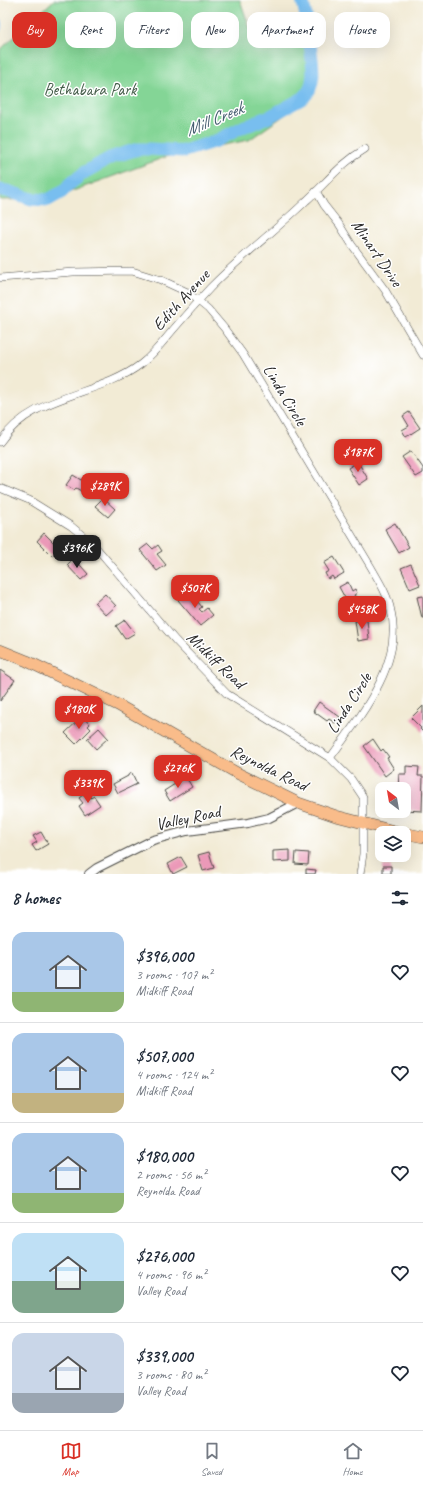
<!DOCTYPE html>
<html lang="en">
<head>
<meta charset="utf-8">
<style>
	body { margin:0; font-family:Caveat,sans-serif; background:#f6f6f7; color:#1f2937; height:100vh; display:flex; flex-direction:column; font-size:15px; white-space:nowrap }
	* { box-sizing:border-box; margin:0 }
	p { font-size:13px; color:#747a83 }
	.icon { flex:none; width:22px; height:22px; fill:none; stroke:currentColor; stroke-width:2; stroke-linecap:round; stroke-linejoin:round }
	.map { position:relative; height:874px; overflow:hidden }
	.details { display:flex; flex-direction:column; background:#fff; flex:1 }
	.details>* { flex:none }
	.top-card { position:absolute; left:12px; top:12px; width:399px; height:36px; display:flex; gap:8px }
	.needle { width:26px; rotate:329deg }
	.tools { position:absolute; left:375px; top:782px; display:grid; gap:8px }
	.tools a { display:grid; place-items:center; width:36px; height:36px; border-radius:8px; background:#fff; box-shadow:0 4px 16px #0002; font-size:20px }
	.price { position:absolute; translate:-50% -34px; padding:0 9px; border-radius:8px; background:#d93025; color:#fff; font-size:13px; line-height:26px; filter:drop-shadow(0 1px 2px #0008) }
	.price::after { content:''; position:absolute; left:50%; top:24px; width:12px; height:9px; margin-left:-6px; background:inherit; clip-path:polygon(0 0,100% 0,50% 100%) }
	.price.active { background:#222; color:#fff }
	ul { padding:0; list-style:none }
	li { display:flex; align-items:center; gap:12px; height:100px; padding:0 12px }
	li+li { border-top:1px solid #e0e1e3 }
	li span { display:grid; place-items:center; flex:none; width:112px; height:80px; border-radius:12px; color:#555 }
	li>.icon { margin-inline-start:auto }
	span .icon { width:48px; height:48px; fill:#fffc; stroke-width:1 }
	li b { font-size:17px }
	h2 { display:flex; justify-content:space-between; align-items:center; height:48px; padding:0 12px; font-size:17px }
	.pill { padding:0 14px; border-radius:12px; background:#fff; box-shadow:0 4px 16px #0002; font-size:14px; line-height:36px }
	.pill.active { background:#d93025; color:#fff }
	.menu { display:flex; justify-content:space-around; align-items:center; height:56px; border-top:1px solid #e0e1e3; background:#fff; font-size:11px; color:#747a83 }
	.menu a { display:grid; justify-items:center; gap:2px }
	.menu .active { color:#d93025 }
	.map>svg:first-child { display:block }
</style>
</head>
<body>
<div class="map">
<svg width="423" height="874" viewBox="0 0 423 874">
	<rect width="100%" height="100%" fill="#fff"/>
	<filter id="ink" filterUnits="userSpaceOnUse"><feTurbulence type="fractalNoise" baseFrequency=".025" numOctaves="2"/><feDisplacementMap in="SourceGraphic" scale="8" xChannelSelector="R" yChannelSelector="G"/><feConvolveMatrix kernelMatrix="1 2 1 2 8 2 1 2 1" color-interpolation-filters="sRGB"/></filter>
	<filter id="wash" filterUnits="userSpaceOnUse"><feTurbulence type="fractalNoise" baseFrequency=".012" numOctaves="4" result="noise"/><feDisplacementMap in="SourceGraphic" scale="16" xChannelSelector="R" yChannelSelector="G"/><feGaussianBlur stdDeviation="0.9" result="paint"/><feColorMatrix in="noise" values="0 0 0 0 0 0 0 0 0 0 0 0 0 0 0 0 0 1.4 0 .05"/><feComposite in="paint" operator="in"/></filter>
	<g filter="url(#wash)">
		<rect width="100%" height="100%" fill="#f2ebd5"/>
		<path fill="#84d596" stroke="#588060" d="M54,0H240L250,29L278,40L312,24L315,67L306,100L249,140L171,155L51,199L0,200V50Z"/>
		<g fill="none" stroke-linecap="round" stroke-linejoin="round">
			<path stroke="#78beef" stroke-width="2" d="M0,19L1,25L0,31"/>
			<path stroke="#78beef" stroke-width="13" d="M0,190L7,191L32,199L48,200L62,192L71,183L85,172L110,158L125,153L138,149H149L184,151L216,141L245,126L253,124L264,118H267L303,98C318,86 312,61 310,45C308,30 307,15 302,0"/>
		</g>
		<g id="blocks">
			<path fill="#eb99b8" d="M409,412L420,428L406,437L402,430L409,426L403,416Z
				M411,451L423,468V473L416,477L402,457Z
				M358,462L368,479L359,485L348,468Z
				M73,475L81,480L83,479L94,486L88,495L76,488L74,490L66,485Z
				M103,498L115,509L108,517L95,506Z
				M395,523L409,547L399,553L385,529Z
				M44,533L60,549L52,556L37,541Z
				M148,544L153,549L158,545L162,551L157,554L166,565L157,571L140,550Z
				M334,557L344,573L334,579L332,576L328,579L325,573L329,571L324,563Z
				M74,558L88,574L81,580L67,565Z
				M411,564L420,585L410,589L401,568Z
				M348,582L352,591L355,589L357,593L354,595L360,604L351,609L339,587Z
				M189,591L202,607L199,609L202,612L207,608L213,615L200,626L178,600Z
				M105,594L116,606L106,615L95,603Z
				M423,596V618H422L417,597Z
				M125,620L135,633L125,639L116,626Z
				M367,620L369,639L358,641L355,621Z
				M0,670L15,680L0,701Z
				M319,702L340,717L335,723L329,719L327,721L313,711Z
				M423,706V732L420,729L421,728L411,718Z
				M83,716L90,724L88,726L91,729L76,744L65,733Z
				M99,728L108,738L96,749L87,739Z
				M373,739L381,751L383,749L389,757L387,758L394,769L385,776L364,746Z
				M406,766L419,767L418,776H423L422,811L404,810V789H398L399,774H406Z
				M132,773L137,784L118,793L113,784L128,776V775Z
				M186,777L192,787L170,801L164,791Z
				M87,792L91,798L94,796L100,805L85,815L79,806L83,803L79,798Z
				M41,832L48,844L36,851L32,845L37,842L33,836Z
				M290,850V861L273,862V851Z
				M209,852L214,868L203,871L198,855Z
				M296,852L309,853L308,865L295,864Z
				M181,857L187,867L173,874L168,864Z
				M383,866H391V874H383Z
				M306,869L316,870L315,874H306Z"/>
		</g>
	</g>
	<g filter="url(#ink)">
		<use href="#blocks" fill-opacity="0" stroke="#494844" stroke-width="1"/>
		<g fill="none" stroke-linecap="round" stroke-linejoin="round">
			<defs>
				<path id="minor" d="M316,191L324,205L339,224L352,245L385,290L423,355
					M0,278L73,272L132,271L161,280L187,292L208,309L224,328L243,354L371,567C379,581 388,595 391,611C404,664 359,718 330,758
					M0,442C33,393 98,397 141,364C153,355 162,343 172,331C184,317 197,302 210,288C240,257 275,231 306,201C326,183 341,163 365,149
					M0,488L29,500L71,526L94,545L175,640L227,694L330,758L351,779L363,797V854L360,874"/>
				<path id="tertiary" d="M89,874L97,868L153,840L187,831L248,823L269,818L298,803"/>
				<path id="primary" d="M0,650L27,661L118,705L237,773L298,803L336,816L402,833
					M404,833L423,837"/>
			</defs>
			<use href="#minor" stroke="#494844" stroke-width="8"/>
			<use href="#tertiary" stroke="#494844" stroke-width="10"/>
			<use href="#primary" stroke="#494844" stroke-width="12"/>
			<use href="#minor" stroke="#fff" stroke-width="7"/>
			<use href="#tertiary" stroke="#fff" stroke-width="8"/>
			<use href="#primary" stroke="#f9bc8a" stroke-width="11"/>
		</g>
	</g>
	<g text-anchor="middle" dominant-baseline="central" stroke-width="3" stroke-linejoin="round" paint-order="stroke">
		<g font-size="17" fill="#465e4b" stroke="#fff">
			<text x="90" y="89">Bethabara Park</text>
		</g>
		<g font-size="17" fill="#2b2b2b" stroke="#fff">
			<text transform="translate(377 253) rotate(56)">Minart Drive</text>
			<text transform="translate(181 300) rotate(-48)">Edith Avenue</text>
			<text transform="translate(285 395) rotate(59)">Linda Circle</text>
			<text transform="translate(216 660) rotate(44)">Midkiff Road</text>
			<text transform="translate(349 703) rotate(-57)">Linda Circle</text>
			<text transform="translate(269 768) rotate(26)">Reynolda Road</text>
			<text transform="translate(188 818) rotate(-12)">Valley Road</text>
		</g>
		<g font-size="18" font-style="italic" fill="#465e70" stroke="#fff">
			<text transform="translate(214 119) rotate(-23)">Mill Creek</text>
		</g>
	</g>
</svg>
<div class="tools">
<a><svg class="needle" viewBox="-14 -14 28 28"><path d="M0-13l5 13h-10z" fill="#e53935"/><path d="M0 13l5-13h-10z" fill="#747a83"/></svg></a>
<a><svg class="icon" aria-label="layers" viewBox="0 0 24 24"><path d="M12 4l9 5-9 5-9-5zM3 14l9 5 9-5"/></svg></a>
</div>
<b class="price" style="left:358px;top:473px">$187K</b>
<b class="price" style="left:105px;top:507px">$289K</b>
<b class="price active" style="left:77px;top:569px">$396K</b>
<b class="price" style="left:195px;top:609px">$507K</b>
<b class="price" style="left:362px;top:630px">$458K</b>
<b class="price" style="left:79px;top:730px">$180K</b>
<b class="price" style="left:178px;top:789px">$276K</b>
<b class="price" style="left:88px;top:804px">$339K</b>
<div class="top-card">
<a class="pill active">Buy</a>
<a class="pill">Rent</a>
<a class="pill">Filters</a>
<a class="pill">New</a>
<a class="pill">Apartment</a>
<a class="pill">House</a>
</div>
</div>
<section class="details">
<h2>8 homes<svg class="icon" aria-label="filters" viewBox="0 0 24 24"><path d="M4 7h16M4 17h16"/><circle cx="9" cy="7" r="2"/><circle cx="15" cy="17" r="2"/></svg></h2>
<ul>
<li><span style="background:linear-gradient(#a9c7e8 75%,#8fb573 0)"><svg class="icon" aria-label="home" viewBox="0 0 24 24"><path d="M3 11l9-7 9 7M6 9v11h12V9"/></svg></span><div><b>$396,000</b><p>3 rooms · 107 m²</p><p>Midkiff Road</p></div><svg class="icon" aria-label="heart" viewBox="0 0 24 24"><path d="M12 20l-8-8c-3-5 5-10 8-4 3-6 11-1 8 4z"/></svg></li>
<li><span style="background:linear-gradient(#a9c7e8 75%,#c2b280 0)"><svg class="icon" aria-label="home" viewBox="0 0 24 24"><path d="M3 11l9-7 9 7M6 9v11h12V9"/></svg></span><div><b>$507,000</b><p>4 rooms · 124 m²</p><p>Midkiff Road</p></div><svg class="icon" aria-label="heart" viewBox="0 0 24 24"><path d="M12 20l-8-8c-3-5 5-10 8-4 3-6 11-1 8 4z"/></svg></li>
<li><span style="background:linear-gradient(#a9c7e8 75%,#8fb573 0)"><svg class="icon" aria-label="home" viewBox="0 0 24 24"><path d="M3 11l9-7 9 7M6 9v11h12V9"/></svg></span><div><b>$180,000</b><p>2 rooms · 56 m²</p><p>Reynolda Road</p></div><svg class="icon" aria-label="heart" viewBox="0 0 24 24"><path d="M12 20l-8-8c-3-5 5-10 8-4 3-6 11-1 8 4z"/></svg></li>
<li><span style="background:linear-gradient(#bfe0f5 60%,#7fa58c 0)"><svg class="icon" aria-label="home" viewBox="0 0 24 24"><path d="M3 11l9-7 9 7M6 9v11h12V9"/></svg></span><div><b>$276,000</b><p>4 rooms · 96 m²</p><p>Valley Road</p></div><svg class="icon" aria-label="heart" viewBox="0 0 24 24"><path d="M12 20l-8-8c-3-5 5-10 8-4 3-6 11-1 8 4z"/></svg></li>
<li><span style="background:linear-gradient(#c9d6e8 75%,#9aa5b1 0)"><svg class="icon" aria-label="home" viewBox="0 0 24 24"><path d="M3 11l9-7 9 7M6 9v11h12V9"/></svg></span><div><b>$339,000</b><p>3 rooms · 80 m²</p><p>Valley Road</p></div><svg class="icon" aria-label="heart" viewBox="0 0 24 24"><path d="M12 20l-8-8c-3-5 5-10 8-4 3-6 11-1 8 4z"/></svg></li>
</ul>
</section>
<nav class="menu">
<a class="active"><svg class="icon" aria-label="map" viewBox="0 0 24 24"><path d="M3 6l6-2 6 2 6-2v14l-6 2-6-2-6 2zM9 4v14M15 6v14"/></svg>Map</a>
<a><svg class="icon" aria-label="saved" viewBox="0 0 24 24"><path d="M7 4h10v16l-5-4-5 4z"/></svg>Saved</a>
<a><svg class="icon" aria-label="home" viewBox="0 0 24 24"><path d="M3 11l9-7 9 7M6 9v11h12V9"/></svg>Home</a>
</nav>
</body>
</html>
